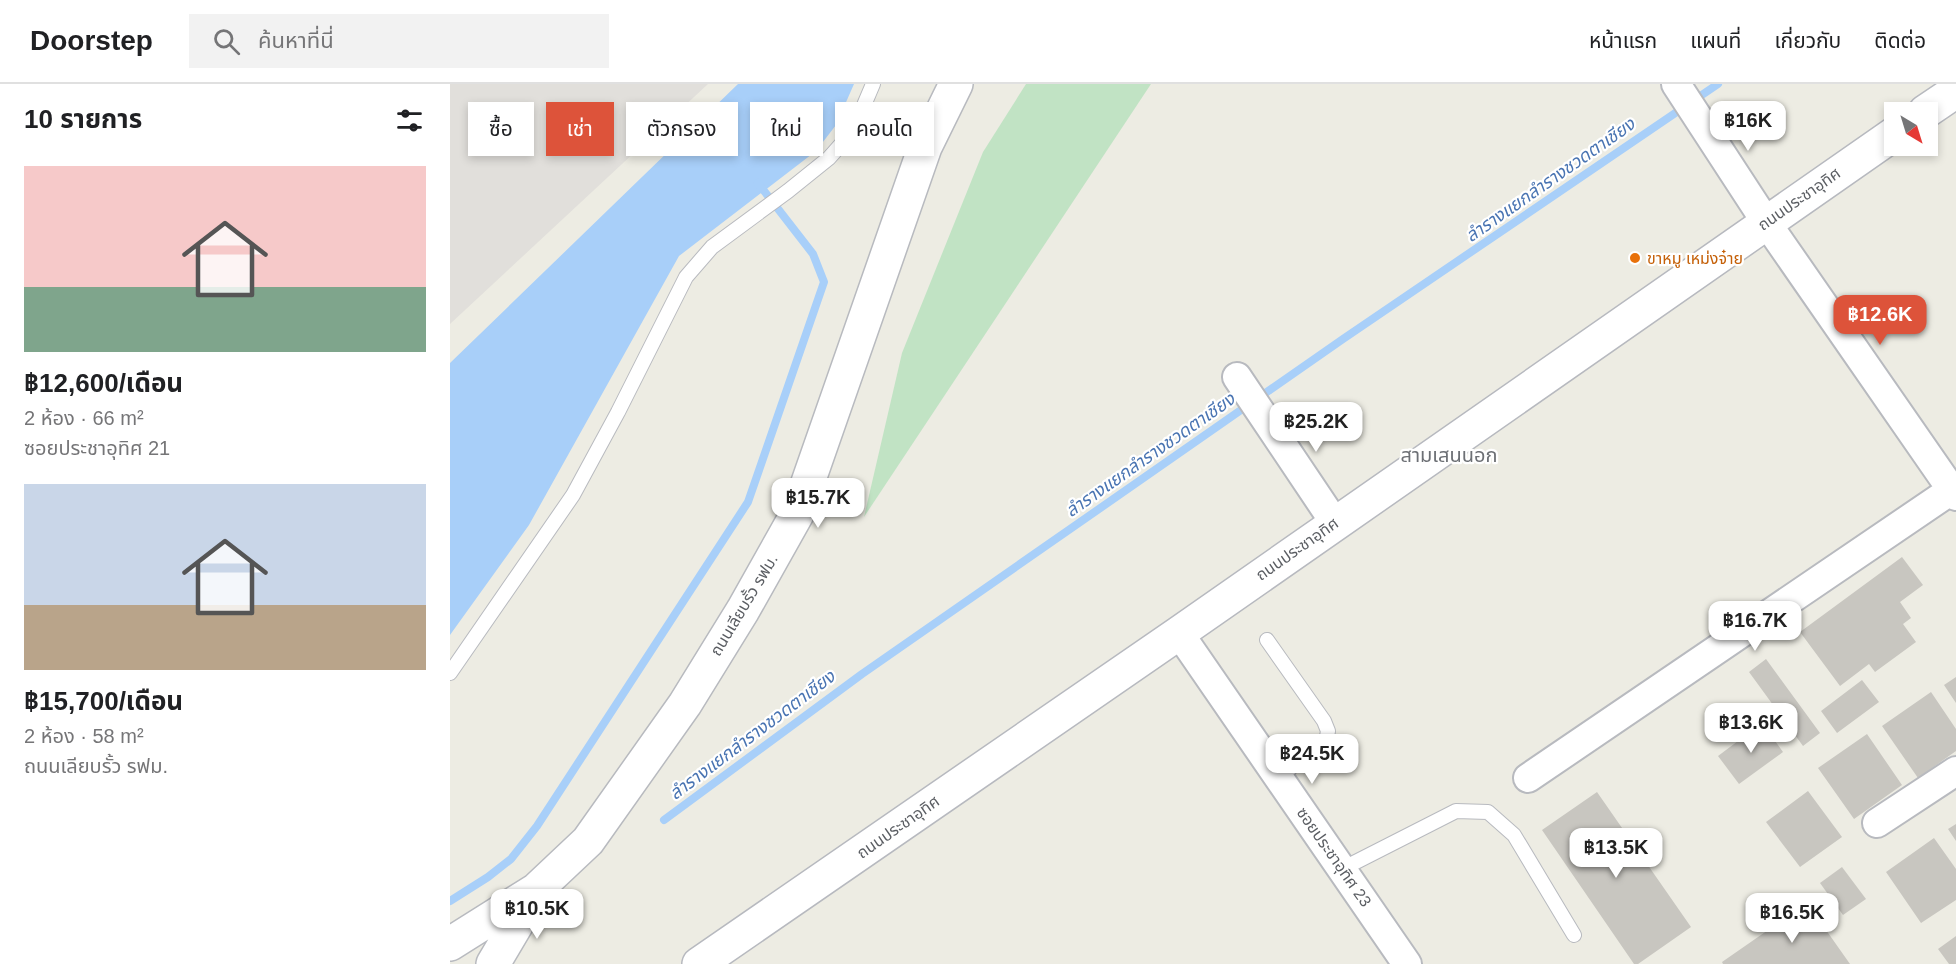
<!DOCTYPE html>
<html lang="th">
<head>
<meta charset="utf-8">
<style>
	body { margin:0; font-family:Arial,"Noto Sans Thai",sans-serif; background:#f2f2f2; color:#202124; height:100vh; display:flex; flex-direction:column; font-size:22px; white-space:nowrap }
	* { box-sizing:border-box; margin:0 }
	p { font-size:20px; color:#757577 }
	.icon { flex:none; width:33px; height:33px; fill:none; stroke:currentColor; stroke-width:2; stroke-linecap:round; stroke-linejoin:round }
	.map { position:relative; flex:1; overflow:hidden }
	.details { display:flex; flex-direction:column; background:#fff; width:450px }
	.details>* { flex:none }
	.guide { position:absolute; left:18px; top:18px; width:570px; height:54px; display:flex; gap:12px }
	.needle { width:39px; rotate:142deg }
	.tools { position:absolute; left:1434px; top:18px; display:grid; gap:12px }
	.tools a { display:grid; place-items:center; width:54px; height:54px; border-radius:0px; background:#fff; box-shadow:0 3px 9px #0003; font-size:30px }
	.price { position:absolute; translate:-50% -51px; padding:0 14px; border-radius:12px; background:#fff; color:#222; font-size:20px; line-height:39px; filter:drop-shadow(0 2px 3px #0008) }
	.price::after { content:''; position:absolute; left:50%; top:36px; width:18px; height:14px; margin-left:-9px; background:inherit; clip-path:polygon(0 0,100% 0,50% 100%) }
	.price.current { background:#dd533a; color:#fff }
	ul { padding:0; list-style:none }
	li { display:grid; align-content:center; gap:12px; height:318px; padding:0 24px }
	li span { display:grid; place-items:center; height:186px; border-radius:0px; color:#555 }
	li>.icon { margin-inline-start:auto }
	span .icon { width:108px; height:108px; fill:#fffc; stroke-width:1 }
	li b { font-size:26px }
	h2 { display:flex; justify-content:space-between; align-items:center; height:72px; padding:0 24px; font-size:26px }
	.pill { padding:0 21px; border-radius:0px; background:#fff; box-shadow:0 3px 9px #0003; font-size:21px; line-height:54px }
	.pill.current { background:#dd533a; color:#fff }
	header { display:flex; align-items:center; gap:36px; box-sizing:border-box; height:84px; padding:0 30px; background:#fff; border-bottom:2px solid #e0e0e0 }
	header strong { font-size:28px }
	nav { display:flex; gap:33px; margin-inline-start:auto; font-size:21px }
	.search { width:420px; height:54px; background:#f2f2f2; display:flex; align-items:center; gap:15px; box-sizing:border-box; padding:0 21px; border-radius:0px; color:#757577; font-size:22px }
	main { display:flex; flex:1; min-height:0 }
	.map>svg:first-child { display:block }
</style>
</head>
<body>
<header>
<strong>Doorstep</strong>
<div class="search"><svg class="icon" aria-label="search" viewBox="0 0 24 24"><circle cx="10" cy="10" r="6"/><path d="M15 15l6 6"/></svg>ค้นหาที่นี่</div>
<nav><a>หน้าแรก</a><a>แผนที่</a><a>เกี่ยวกับ</a><a>ติดต่อ</a></nav>
</header>
<main>
<section class="details">
<h2>10 รายการ<svg class="icon" aria-label="filters" viewBox="0 0 24 24"><path d="M4 7h16M4 17h16"/><circle cx="9" cy="7" r="2"/><circle cx="15" cy="17" r="2"/></svg></h2>
<ul>
<li><span style="background:linear-gradient(#f6c9c9 65%,#7fa58c 0)"><svg class="icon" aria-label="home" viewBox="0 0 24 24"><path d="M3 11l9-7 9 7M6 9v11h12V9"/></svg></span><div><b>฿12,600/เดือน</b><p>2 ห้อง · 66 m²</p><p>ซอยประชาอุทิศ 21</p></div></li>
<li><span style="background:linear-gradient(#c9d6e8 65%,#b9a48a 0)"><svg class="icon" aria-label="home" viewBox="0 0 24 24"><path d="M3 11l9-7 9 7M6 9v11h12V9"/></svg></span><div><b>฿15,700/เดือน</b><p>2 ห้อง · 58 m²</p><p>ถนนเลียบรั้ว รฟม.</p></div></li>
</ul>
</section>
<div class="map">
<svg width="1506" height="880" viewBox="0 0 1506 880">
	<rect width="100%" height="100%" fill="#edece3"/>
	<path fill="#e1dfdb" d="M0,0H258L0,240Z"/>
	<path fill="#c1e3c4" d="M576,0H701L414,433L452,269L533,68Z"/>
	<path fill="#a8cff9" d="M288,0H404L386,41L366,67L229,172L79,441L0,551V279Z"/>
	<g fill="none" stroke-linecap="round" stroke-linejoin="round">
		<path stroke="#a8cff9" stroke-width="8" d="M214,736L412,590L893,255L1268,0
			M0,817L38,793L61,775L87,742L298,418L374,198L363,170L308,99"/>
	</g>
	<path fill="#c8c6c0" d="M1452,473L1473,501L1450,518L1461,534L1453,540L1466,558L1425,588L1419,580L1390,602L1350,548Z
		M1316,575L1370,649L1353,662L1299,588Z
		M1506,593V619L1494,601Z
		M1412,596L1429,618L1387,649L1371,627Z
		M1481,608L1506,645V667L1468,694L1432,642Z
		M1312,639L1333,668L1289,700L1268,672Z
		M1417,650L1452,701L1404,735L1368,684Z
		M1358,707L1392,753L1350,783L1316,738Z
		M1147,708L1241,843L1188,880H1184L1092,746Z
		M1506,740V757L1498,745Z
		M1484,754L1506,785V816L1471,839L1436,788Z
		M1392,783L1416,815L1393,831L1370,799Z
		M1357,819L1400,880H1273L1272,878Z
		M1506,852V880H1499L1488,865Z"/>
	<g fill="none" stroke-linecap="round" stroke-linejoin="round">
		<defs>
			<path id="service" d="M817,556L874,637L878,647L876,658L828,693
				M0,589L123,411L168,328L236,193L262,163L338,107L379,74L395,56L409,33L423,0
				M892,785L1006,727L1038,728L1064,751L1124,851"/>
			<path id="minor" d="M1226,0L1316,138L1506,412
				M787,293L885,439
				M729,549L957,880
				M1078,694L1506,403
				M1427,739L1506,687"/>
			<path id="tertiary" d="M0,860L86,806L138,757L235,620L293,526L347,430L475,63L506,0
				M43,880L85,809"/>
			<path id="secondary" d="M1475,28L1506,7
				M249,880L729,549L1444,50"/>
		</defs>
		<use href="#service" stroke="#b8babf" stroke-width="16"/>
		<use href="#minor" stroke="#b8babf" stroke-width="32"/>
		<use href="#tertiary" stroke="#b8babf" stroke-width="36"/>
		<use href="#secondary" stroke="#b7b9bf" stroke-width="36"/>
		<use href="#service" stroke="#fff" stroke-width="14"/>
		<use href="#minor" stroke="#fff" stroke-width="28"/>
		<use href="#tertiary" stroke="#fff" stroke-width="33"/>
		<use href="#secondary" stroke="#fff" stroke-width="33"/>
	</g>
	<circle fill="#e8710a" stroke="#fff" stroke-width="2" cx="1185" cy="174" r="6"/>
	<g text-anchor="middle" dominant-baseline="central" stroke-width="4.5" stroke-linejoin="round" paint-order="stroke">
		<g font-size="16" fill="#5b5e63" stroke="#fff">
			<text transform="translate(1349 115) rotate(-35)">ถนนประชาอุทิศ</text>
			<text transform="translate(847 465) rotate(-35)">ถนนประชาอุทิศ</text>
			<text transform="translate(294 521) rotate(-59)">ถนนเลียบรั้ว รฟม.</text>
			<text transform="translate(448 743) rotate(-35)">ถนนประชาอุทิศ</text>
			<text transform="translate(884 773) rotate(55)">ซอยประชาอุทิศ 23</text>
		</g>
		<g font-size="16" fill="#c56008" stroke="#fff" text-anchor="start">
			<text x="1197" y="174">ขาหมู เหม่งจ๋าย</text>
		</g>
		<g font-size="18" font-style="italic" fill="#4974b2" stroke="#fff">
			<text transform="translate(1100 96) rotate(-35)">ลำรางแยกลำรางชวดตาเชียง</text>
			<text transform="translate(700 371) rotate(-35)">ลำรางแยกลำรางชวดตาเชียง</text>
			<text transform="translate(302 651) rotate(-37)">ลำรางแยกลำรางชวดตาเชียง</text>
		</g>
		<g font-size="20" fill="#6d7075" stroke="#fff">
			<text x="999" y="371">สามเสนนอก</text>
		</g>
	</g>
</svg>
<div class="tools">
<a><svg class="needle" viewBox="-14 -14 28 28"><path d="M0-13l5 13h-10z" fill="#e53935"/><path d="M0 13l5-13h-10z" fill="#757577"/></svg></a>
</div>
<b class="price" style="left:1298px;top:68px">฿16K</b>
<b class="price current" style="left:1430px;top:262px">฿12.6K</b>
<b class="price" style="left:866px;top:369px">฿25.2K</b>
<b class="price" style="left:368px;top:445px">฿15.7K</b>
<b class="price" style="left:1305px;top:568px">฿16.7K</b>
<b class="price" style="left:1301px;top:670px">฿13.6K</b>
<b class="price" style="left:862px;top:701px">฿24.5K</b>
<b class="price" style="left:1166px;top:795px">฿13.5K</b>
<b class="price" style="left:87px;top:856px">฿10.5K</b>
<b class="price" style="left:1342px;top:860px">฿16.5K</b>
<div class="guide">
<a class="pill">ซื้อ</a>
<a class="pill current">เช่า</a>
<a class="pill">ตัวกรอง</a>
<a class="pill">ใหม่</a>
<a class="pill">คอนโด</a>
</div>
</div>
</main>
</body>
</html>
